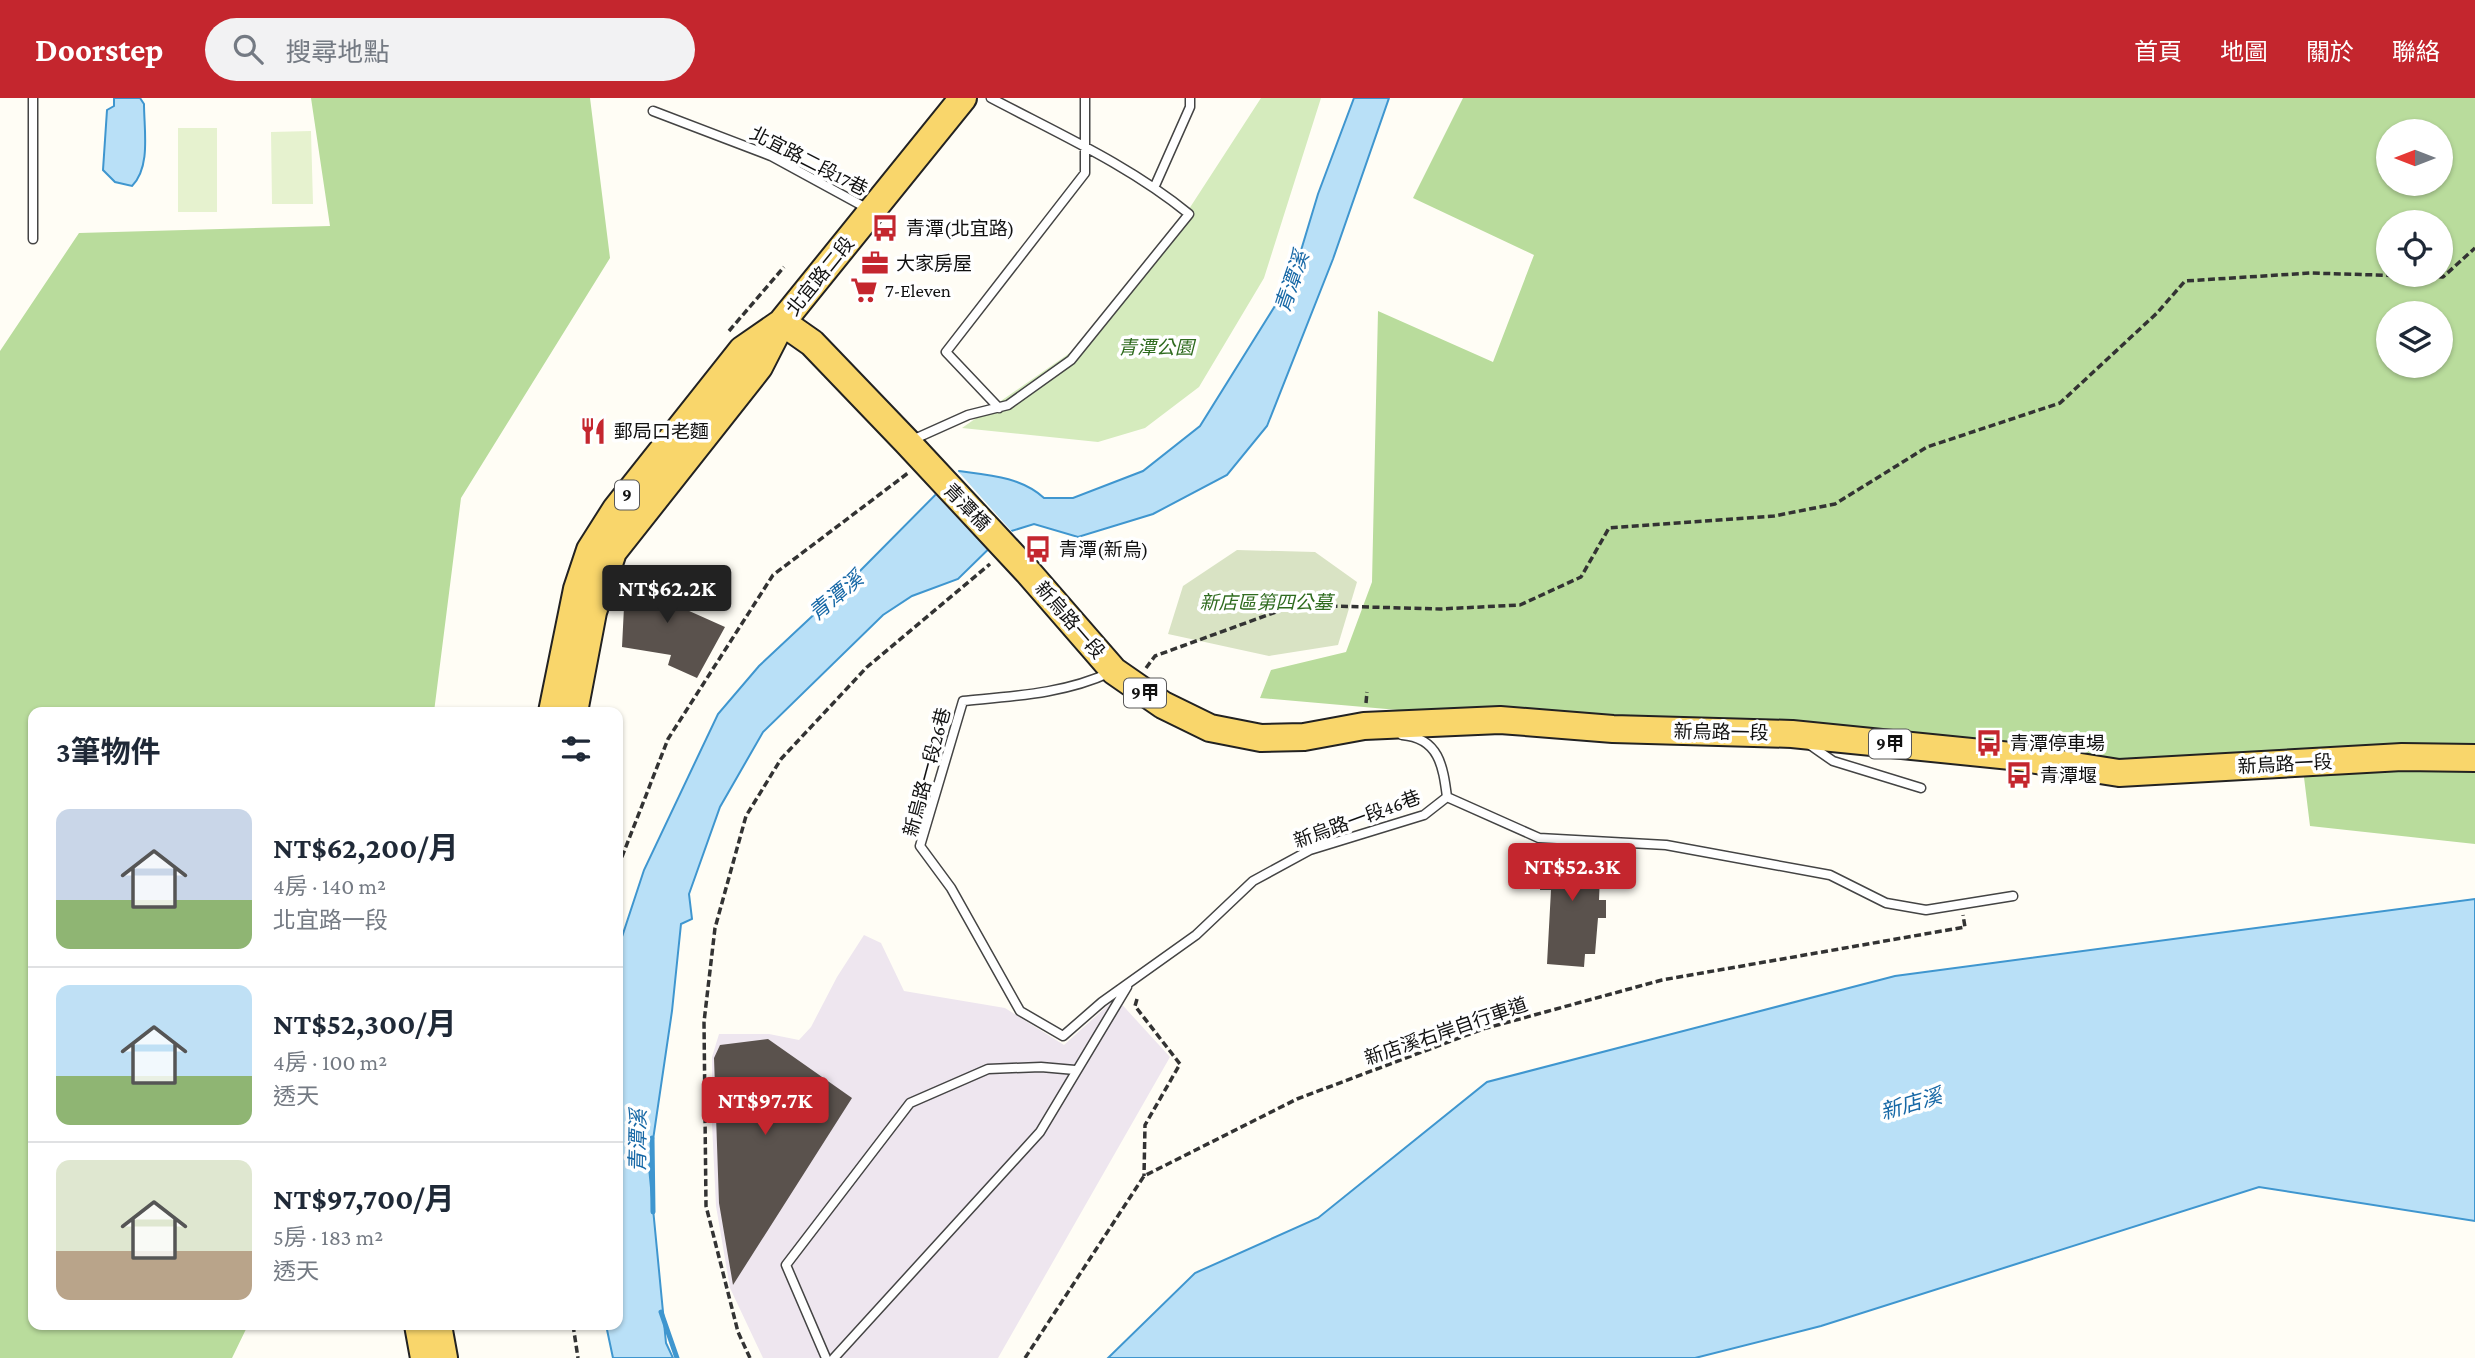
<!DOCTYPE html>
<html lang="zh-TW">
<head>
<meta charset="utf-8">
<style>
	body { margin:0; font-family:"Crimson Pro","Noto Sans TC",serif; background:#f2f2f3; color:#1f2937; height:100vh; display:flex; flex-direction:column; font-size:26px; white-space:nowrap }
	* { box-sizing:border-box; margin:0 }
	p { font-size:23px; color:#747a83 }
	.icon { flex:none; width:38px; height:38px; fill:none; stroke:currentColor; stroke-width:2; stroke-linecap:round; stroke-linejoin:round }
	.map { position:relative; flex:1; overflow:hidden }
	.details { position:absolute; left:28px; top:609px; width:595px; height:623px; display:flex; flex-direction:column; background:#fff; border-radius:14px; box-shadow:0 2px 5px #0004 }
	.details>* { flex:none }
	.needle { width:46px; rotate:270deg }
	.fabs { position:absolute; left:2376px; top:21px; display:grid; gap:14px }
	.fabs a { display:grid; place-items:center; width:77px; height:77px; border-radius:50%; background:#fff; box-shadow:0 2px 5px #0004; font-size:35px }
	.price { position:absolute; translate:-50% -60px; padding:0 16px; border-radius:7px; background:#c4262e; color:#fff; font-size:23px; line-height:46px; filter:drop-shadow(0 2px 4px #0008) }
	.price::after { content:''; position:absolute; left:50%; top:42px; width:21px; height:16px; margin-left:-10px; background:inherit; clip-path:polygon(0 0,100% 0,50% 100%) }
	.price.on { background:#222; color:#fff }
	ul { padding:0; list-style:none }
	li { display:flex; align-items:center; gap:21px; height:175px; padding:0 28px }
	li+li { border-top:2px solid #e0e1e3 }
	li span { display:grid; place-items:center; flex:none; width:196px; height:140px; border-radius:14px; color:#555 }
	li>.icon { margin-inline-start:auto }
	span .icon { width:84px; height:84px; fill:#fffc; stroke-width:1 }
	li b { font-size:30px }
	h2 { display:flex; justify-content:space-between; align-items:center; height:84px; padding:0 28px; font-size:30px }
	header { display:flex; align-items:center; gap:42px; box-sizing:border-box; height:98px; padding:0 35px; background:#c4262e; color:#fff }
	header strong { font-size:33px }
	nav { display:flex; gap:38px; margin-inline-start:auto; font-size:24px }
	.search { width:490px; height:63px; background:#f2f2f3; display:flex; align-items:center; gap:18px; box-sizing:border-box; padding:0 24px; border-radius:38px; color:#747a83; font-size:26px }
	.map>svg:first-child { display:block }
</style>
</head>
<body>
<header>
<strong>Doorstep</strong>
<div class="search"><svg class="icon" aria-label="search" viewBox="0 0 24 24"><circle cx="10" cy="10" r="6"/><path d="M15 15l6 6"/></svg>搜尋地點</div>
<nav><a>首頁</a><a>地圖</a><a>關於</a><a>聯絡</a></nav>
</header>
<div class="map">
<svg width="2475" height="1260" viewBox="0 0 2475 1260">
	<rect width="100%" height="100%" fill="#fffdf5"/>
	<path fill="#eee6ef" d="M864,837L881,845L904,893L1005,910L1064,947L1116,900L1170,959L998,1260H763L730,1190L716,1108L712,1026V959L719,936H769L799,942L811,929L837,879Z"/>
	<path fill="#d5ebbd" d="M1261,0H1321L1264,180L1199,289L1145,330L1098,344L962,330L1084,245L1165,148Z"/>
	<path fill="#b9dc9c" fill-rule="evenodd" d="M311,0H590L610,160L461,400L434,614H33V1227H248L232,1260H0V253L79,135L330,128Z
		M1463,0H2475V746L2310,728L2301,655L2099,673L1260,600L1271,572L1346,554L1372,484L1378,213L1493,264L1534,157L1413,100ZM2389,33H2441V86H2389ZM2389,124H2441V177H2389ZM2389,215H2441V268H2389Z"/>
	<path fill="#d9e3c4" d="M1237,452L1315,454L1357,484L1338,547L1269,558L1168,536L1183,488Z"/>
	<path fill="#e6f2cf" d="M178,30H217V114H178Z
		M311,33L313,106H272L271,34Z"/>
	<path fill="#b9e0f7" stroke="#3f96cf" stroke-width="2" d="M114,0H140L144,6C144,32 151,69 132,88L115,84L103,72L107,12L114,8Z
		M1354,0H1389L1333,161L1267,328L1227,377L1153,416L1078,439L1034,426L1005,435L958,481L912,498L883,517L763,634L720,709L689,796L692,821L681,826L672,913L649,1069L666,1245L673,1260H613L606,1227H618V851L644,772L718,616L759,568L853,480L959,373C989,377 1021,379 1044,400H1073L1143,373L1200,328L1293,179L1318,96Z
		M2475,801V1123L2259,1089L1821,1228L1695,1260H1108L1195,1175L1318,1120L1487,984L1895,878Z"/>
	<path fill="#fffdf5" d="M956,371L1014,436L1007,438L990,454L933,394Z"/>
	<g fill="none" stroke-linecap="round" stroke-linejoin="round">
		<path stroke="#3f96cf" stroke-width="5" d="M652,1040L653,1114
			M661,1214L677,1260"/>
	</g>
	<path fill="#5a524d" d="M637,474L644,480L679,488L687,512L725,529L697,580L668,567L671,557L622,549L625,489Z
		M1542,747L1601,752L1599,802H1606V820H1598L1595,856H1585L1584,869L1547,866L1551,792H1540Z
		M768,941L852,1000L733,1187L719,1105L714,960L720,947Z"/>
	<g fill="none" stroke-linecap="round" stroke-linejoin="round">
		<defs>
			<path id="lane" d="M33,0V141
				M653,13L771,58L870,112
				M1154,90L1190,9V0
				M999,310L946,254L1085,75V0
				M910,343L968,317L1008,307L1071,262L1189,116C1129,67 1059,36 991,0
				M1111,574C1064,596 1014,598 963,603L920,748L951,790L1020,913L1063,938L1102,904L1196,837L1253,783L1310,752L1424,717L1447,699C1443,668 1439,640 1402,637
				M1810,647L1833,663L1921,690
				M1447,699L1539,740L1666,747L1830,777L1886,805L1926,812L2013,798
				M826,1260L786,1167L910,1005L988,971L1041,969L1075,972
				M834,1260L1040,1034L1127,889"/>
			<path id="primary" d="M782,224L812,245L907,344L1028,474L1114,573L1163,607L1210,630L1261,640L1304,639L1364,628L1500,622L1613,631L1792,636L2011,658L2119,675L2402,659L2475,660
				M552,614L577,491L590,452L616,411L742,252L781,225
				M574,614L593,514L613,454L759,269L782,224L963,0
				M418,1227L424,1260
				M438,1227L444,1260"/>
		</defs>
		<use href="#lane" stroke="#444" stroke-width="11"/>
		<use href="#primary" stroke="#222" stroke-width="30"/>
		<path stroke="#333" stroke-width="3.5" stroke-dasharray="7 3.5" stroke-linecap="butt" d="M729,233L784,169
			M1146,570L1155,558L1295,507L1440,511L1520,507L1581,479L1609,430L1774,418L1835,406L1927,349L2060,305L2157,215L2185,183L2310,175L2443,179L2475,150
			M1366,605L1367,594
			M618,769L668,641L773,477L908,375
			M1137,901L1135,908L1180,966L1145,1027L1144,1078
			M573,1227L578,1260
			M750,1260L738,1234L706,1108L704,924L715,830L746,718L781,661L867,569L990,466
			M1025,1260L1144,1078L1297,1001L1483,931L1662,882L1965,829L1963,817"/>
		<use href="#lane" stroke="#fff" stroke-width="8"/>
		<use href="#primary" stroke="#f9d66b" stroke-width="26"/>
	</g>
	<defs>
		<symbol id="bus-bare" viewBox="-9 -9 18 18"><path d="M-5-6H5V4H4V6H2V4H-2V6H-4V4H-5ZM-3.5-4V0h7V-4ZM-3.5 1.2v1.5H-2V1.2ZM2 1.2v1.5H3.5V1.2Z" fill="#c4262e" stroke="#fff" stroke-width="2.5" paint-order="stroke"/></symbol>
		<symbol id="office-bare" viewBox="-9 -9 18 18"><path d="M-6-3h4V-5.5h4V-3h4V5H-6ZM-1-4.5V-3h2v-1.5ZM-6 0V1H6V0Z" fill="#c4262e" stroke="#fff" stroke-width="2.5" paint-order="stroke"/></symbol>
		<symbol id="supermarket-bare" viewBox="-9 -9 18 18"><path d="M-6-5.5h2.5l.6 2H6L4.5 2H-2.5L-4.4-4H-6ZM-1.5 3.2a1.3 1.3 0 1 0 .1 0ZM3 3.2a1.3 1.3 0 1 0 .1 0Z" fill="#c4262e" stroke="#fff" stroke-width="2.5" paint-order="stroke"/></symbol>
		<symbol id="restaurant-bare" viewBox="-9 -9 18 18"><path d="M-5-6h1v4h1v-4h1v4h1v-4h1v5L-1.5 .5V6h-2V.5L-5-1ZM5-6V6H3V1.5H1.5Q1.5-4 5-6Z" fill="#c4262e" stroke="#fff" stroke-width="2.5" paint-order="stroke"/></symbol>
	</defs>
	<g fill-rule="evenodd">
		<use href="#bus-bare" x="866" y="111" width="38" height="38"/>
		<use href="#office-bare" x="856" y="146" width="38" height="38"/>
		<use href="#supermarket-bare" x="845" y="173" width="38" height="38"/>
		<use href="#restaurant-bare" x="574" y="314" width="38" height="38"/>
		<use href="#bus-bare" x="1019" y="432" width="38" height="38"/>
		<use href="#bus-bare" x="1970" y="626" width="38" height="38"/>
		<use href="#bus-bare" x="2000" y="658" width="38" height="38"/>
	</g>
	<g text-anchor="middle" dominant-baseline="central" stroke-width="7" stroke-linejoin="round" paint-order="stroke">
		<g fill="#fff" stroke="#585858" stroke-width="2">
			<rect x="615" y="382.5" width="24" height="29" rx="5"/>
			<rect x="1124" y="580.5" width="42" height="29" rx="5"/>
			<rect x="1869" y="631.5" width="42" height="29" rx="5"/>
		</g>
		<g font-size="18" font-weight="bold" fill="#111">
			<text x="627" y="397">9</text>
			<text x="1145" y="595">9甲</text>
			<text x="1890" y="646">9甲</text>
		</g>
		<g font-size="19" fill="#111" stroke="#fff">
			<text transform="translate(809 63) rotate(27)">北宜路二段17巷</text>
			<text transform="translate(820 178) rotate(-51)">北宜路二段</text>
			<text transform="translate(967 409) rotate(46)">青潭橋</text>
			<text transform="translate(1070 522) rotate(49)">新烏路一段</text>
			<text transform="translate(1721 634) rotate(1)">新烏路一段</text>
			<text transform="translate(2285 666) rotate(-3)">新烏路一段</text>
			<text transform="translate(927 674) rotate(-75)">新烏路一段26巷</text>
			<text transform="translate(1357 721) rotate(-20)">新烏路一段46巷</text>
			<text transform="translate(1446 933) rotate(-19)">新店溪右岸自行車道</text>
		</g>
		<g font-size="19" fill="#111" stroke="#fff" text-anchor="start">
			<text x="906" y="130">青潭(北宜路)</text>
			<text x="896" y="165">大家房屋</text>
			<text x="885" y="192">7-Eleven</text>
			<text x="614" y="333">郵局口老麵</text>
			<text x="1059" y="451">青潭(新烏)</text>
			<text x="2010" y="645">青潭停車場</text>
			<text x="2040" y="677">青潭堰</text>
		</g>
		<g font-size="19" font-style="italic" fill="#2f6b1f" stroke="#fff">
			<text x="1156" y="249">青潭公園</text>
			<text x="1266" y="504">新店區第四公墓</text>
		</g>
		<g font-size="21" font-style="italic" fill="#1768a6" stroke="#fff">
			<text transform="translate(1292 184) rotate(-71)">青潭溪</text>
			<text transform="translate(836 498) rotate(-40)">青潭溪</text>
			<text transform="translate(1911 1006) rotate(-16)">新店溪</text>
			<text transform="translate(638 1043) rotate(-89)">青潭溪</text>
		</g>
	</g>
</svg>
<div class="fabs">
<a><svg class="needle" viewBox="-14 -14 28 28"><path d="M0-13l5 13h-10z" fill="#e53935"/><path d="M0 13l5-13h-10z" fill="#747a83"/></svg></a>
<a><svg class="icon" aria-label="locate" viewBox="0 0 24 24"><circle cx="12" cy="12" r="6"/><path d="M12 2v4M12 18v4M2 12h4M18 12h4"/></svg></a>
<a><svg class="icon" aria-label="layers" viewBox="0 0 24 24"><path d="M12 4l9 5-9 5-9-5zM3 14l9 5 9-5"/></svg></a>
</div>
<b class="price on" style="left:667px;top:527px">NT$62.2K</b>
<b class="price" style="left:1572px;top:805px">NT$52.3K</b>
<b class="price" style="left:765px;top:1039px">NT$97.7K</b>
<section class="details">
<h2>3筆物件<svg class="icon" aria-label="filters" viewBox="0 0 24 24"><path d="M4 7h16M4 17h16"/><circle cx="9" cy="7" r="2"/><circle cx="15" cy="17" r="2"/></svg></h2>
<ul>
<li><span style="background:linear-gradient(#c9d6e8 65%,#8fb573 0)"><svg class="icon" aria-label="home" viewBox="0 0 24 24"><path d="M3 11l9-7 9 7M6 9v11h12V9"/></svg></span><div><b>NT$62,200/月</b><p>4房 · 140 m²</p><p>北宜路一段</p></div></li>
<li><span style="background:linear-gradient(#bfe0f5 65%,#8fb573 0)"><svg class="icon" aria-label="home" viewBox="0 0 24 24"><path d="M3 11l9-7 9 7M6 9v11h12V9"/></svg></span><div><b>NT$52,300/月</b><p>4房 · 100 m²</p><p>透天</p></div></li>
<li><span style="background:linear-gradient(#dfe7d0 65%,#b9a48a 0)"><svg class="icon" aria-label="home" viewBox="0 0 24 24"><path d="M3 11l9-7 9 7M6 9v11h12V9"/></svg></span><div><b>NT$97,700/月</b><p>5房 · 183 m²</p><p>透天</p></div></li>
</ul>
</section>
</div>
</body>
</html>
